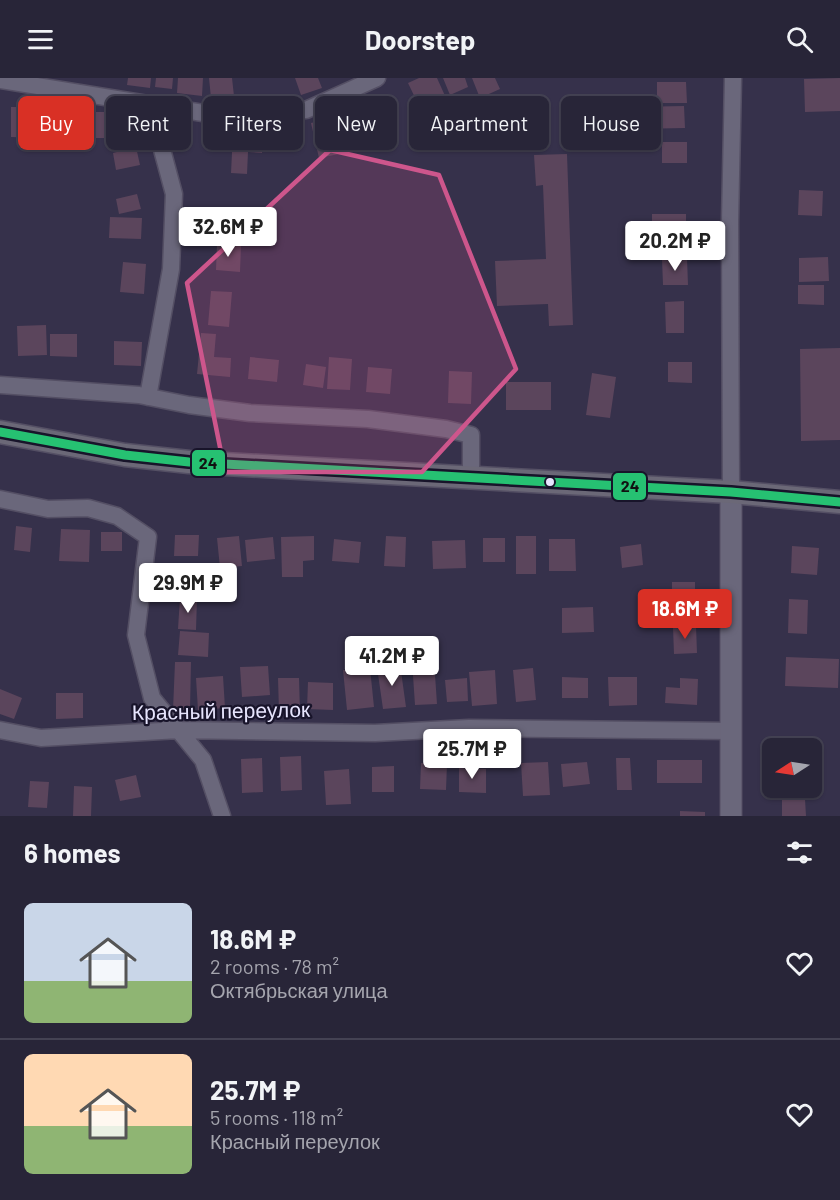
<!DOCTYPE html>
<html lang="en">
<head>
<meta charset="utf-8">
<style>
	body { margin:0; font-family:Barlow,sans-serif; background:#302d40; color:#f1f3f6; height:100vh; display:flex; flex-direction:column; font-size:22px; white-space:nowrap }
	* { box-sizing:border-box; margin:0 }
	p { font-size:20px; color:#a5a5ae }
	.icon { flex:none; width:33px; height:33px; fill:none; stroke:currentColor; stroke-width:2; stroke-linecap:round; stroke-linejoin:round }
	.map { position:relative; height:738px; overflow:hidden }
	.side { display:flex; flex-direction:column; background:#282538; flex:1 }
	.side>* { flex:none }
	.guide { position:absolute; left:18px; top:18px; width:804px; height:54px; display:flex; gap:12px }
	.needle { width:39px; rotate:258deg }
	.buttons { position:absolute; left:762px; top:660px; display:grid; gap:12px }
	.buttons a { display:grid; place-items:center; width:60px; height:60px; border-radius:9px; background:#282538; box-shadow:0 2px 4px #0004,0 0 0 2px #444253; font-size:30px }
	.price { position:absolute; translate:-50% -51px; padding:0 14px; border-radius:6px; background:#fff; color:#222; font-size:20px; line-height:39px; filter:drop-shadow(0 2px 3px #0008) }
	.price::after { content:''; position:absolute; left:50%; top:36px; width:18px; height:14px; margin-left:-9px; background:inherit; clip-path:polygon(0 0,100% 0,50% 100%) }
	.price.on { background:#d93025; color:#fff }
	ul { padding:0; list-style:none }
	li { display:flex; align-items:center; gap:18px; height:150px; padding:0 24px }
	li+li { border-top:2px solid #444253 }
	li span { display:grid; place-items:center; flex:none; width:168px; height:120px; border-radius:9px; color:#555 }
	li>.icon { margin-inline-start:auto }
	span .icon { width:72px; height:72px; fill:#fffc; stroke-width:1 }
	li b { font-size:26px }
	h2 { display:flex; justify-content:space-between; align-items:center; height:72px; padding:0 24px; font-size:26px }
	.pill { padding:0 21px; border-radius:9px; background:#282538; box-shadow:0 2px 4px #0004,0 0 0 2px #444253; font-size:21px; line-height:54px }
	.pill.on { background:#d93025; color:#fff }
	header { display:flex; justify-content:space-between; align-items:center; height:78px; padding:0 24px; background:#282538; font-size:27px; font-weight:700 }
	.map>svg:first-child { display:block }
</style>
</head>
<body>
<header><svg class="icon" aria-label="menu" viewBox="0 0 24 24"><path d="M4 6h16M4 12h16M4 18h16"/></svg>Doorstep<svg class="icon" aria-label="search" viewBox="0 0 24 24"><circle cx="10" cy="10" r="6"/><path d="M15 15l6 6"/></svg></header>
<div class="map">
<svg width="840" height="738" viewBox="0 0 840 738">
	<rect width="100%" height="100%" fill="#36314b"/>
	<path fill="#5b455c" d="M128,0H151L150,10L127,7Z
		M156,0H173L172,11L155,9Z
		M178,0H203L202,18L177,15Z
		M209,0H232L234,18L211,20Z
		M295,0H318L322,10L301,17Z
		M419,0H437L446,20L421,32L408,5Z
		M443,0H465L468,9L450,17Z
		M472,0H495L500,11L480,20Z
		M840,0V33L805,34L804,1Z
		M657,4H686L687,25H657Z
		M379,20L386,39L368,46L361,27Z
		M62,28L84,30L82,61L60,60Z
		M684,28L685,50L634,51V29Z
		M11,29H41V60L11,59Z
		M91,34H112V60H90Z
		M332,40L339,76L319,80L311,45Z
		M233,54L263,56L262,75L248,74L247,96L231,95Z
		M662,64H687V85H662Z
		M136,69L140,87L116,92L113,75Z
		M567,76L573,247L549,248L548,226L497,228L495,183L546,181L543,107L536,108L534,77Z
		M799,112L823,113L822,138L798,137Z
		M137,116L141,131L119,136L116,121Z
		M222,132L246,133L245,159L221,158Z
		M652,136H686V161H652Z
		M110,139L142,140L141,161L109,160Z
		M217,166L241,168L240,194L216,192Z
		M828,179L829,203L799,204V180Z
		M687,180L688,207H663L662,181Z
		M123,184L146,186L144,216L120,214Z
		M798,207H824V227L798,226Z
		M211,213L232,214L229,249L208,247Z
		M684,223V255H666L665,224Z
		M46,247L47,277L18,278L17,248Z
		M201,255L216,256L214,279L231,280L230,299L197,296Z
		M50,256H77V279L50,278Z
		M114,263L142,264L141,288L114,287Z
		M840,270V362L801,363L800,271Z
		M250,279L279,282L277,304L248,301Z
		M329,279L352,281L350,312L327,311Z
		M668,284H692V305L668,304Z
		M306,286L326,289L323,310L303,307Z
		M368,289L392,291L390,316L366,314Z
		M449,293L472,294L471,326L448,325Z
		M592,295L616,299L610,340L586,337Z
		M506,304H551V332H506Z
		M16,448L32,450L30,474L14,472Z
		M61,451L90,452L89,484L59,483Z
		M101,454H122V473H101Z
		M175,457H199L198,478H174Z
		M239,458L242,488L220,490L217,460Z
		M314,458V482L303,483V499H282L281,459Z
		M386,458L406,459L405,489L384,488Z
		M516,458H536V496H516Z
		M273,459L275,481L247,484L245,462Z
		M483,460H505V484H483Z
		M334,461L361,464L359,485L332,483Z
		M549,461H575L576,493H549Z
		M465,462L466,490L433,491L432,463Z
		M641,466L643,487L622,490L620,469Z
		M792,468L819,470L817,497L791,495Z
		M672,504H695V528H672Z
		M180,519L197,520L196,552L178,551Z
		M789,521L808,522L807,556L788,555Z
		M593,529L594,554L562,555V530Z
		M696,548L697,575L674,576L673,549Z
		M180,553L209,555L208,579L178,577Z
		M786,579L839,581L838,610L785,608Z
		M434,582L437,626L415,627L412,583Z
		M175,584H191L190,632H173Z
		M400,586L406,629L383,631L377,589Z
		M268,588L270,617L242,619L240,589Z
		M370,590L374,629L347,632L343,592Z
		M533,590L536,622L516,624L513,592Z
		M495,592L497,626L472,628L469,594Z
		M223,598L225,630L198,632L196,600Z
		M562,599L588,600V620H562Z
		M608,599H637V627L609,628Z
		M278,600H299L300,634H279Z
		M467,600L468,623L447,624L445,602Z
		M680,600L698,601L697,627L665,625L666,609L680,610Z
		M308,604L333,605V632L307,631Z
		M0,611L22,620L14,641L0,636Z
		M56,615H83V640L56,641Z
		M301,678L302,712L281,713L280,679Z
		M262,680L263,714L242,715L241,681Z
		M616,680H630L632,712H617Z
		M657,682H702V705H657Z
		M548,684L550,717L523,718L521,685Z
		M587,684L590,706L563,709L561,686Z
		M421,685L447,686L446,712L420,711Z
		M394,688V714H372V689Z
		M459,690L486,691V715L459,714Z
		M349,691L351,726L326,727L324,693Z
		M136,697L141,719L120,723L115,702Z
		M30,703L49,704L47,730L28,729Z
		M74,708L92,709L91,738H73Z
		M782,721H805L806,738H782Z
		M680,733L705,734V738H680Z"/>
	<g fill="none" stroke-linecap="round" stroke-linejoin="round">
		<defs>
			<path id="minor" d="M0,2L203,35L306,32L377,0
				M0,307L139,317L189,327L250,335L368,341L446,351L471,357V399
				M148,319L171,191L174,116L150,27
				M731,414L730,144L733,0
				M0,421L48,431L88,430L117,438L148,459L136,557L152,620L203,682L222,738
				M0,652L41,660L179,652L375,655L469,650L731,653"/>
			<path id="tertiary" d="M731,738V414"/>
			<path id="secondary" d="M0,354L125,377L189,384L731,414L840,424"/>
		</defs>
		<use href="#minor" stroke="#544f64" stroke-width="19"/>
		<use href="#tertiary" stroke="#544f64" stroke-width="23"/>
		<use href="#secondary" stroke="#544f64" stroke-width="25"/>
		<use href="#minor" stroke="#6a677b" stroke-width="16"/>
		<use href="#tertiary" stroke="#6a677b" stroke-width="21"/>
		<use href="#secondary" stroke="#6b6877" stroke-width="22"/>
		<defs>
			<path id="bus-1" d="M0,354L125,377L189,384L731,414L840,424"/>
		</defs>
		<use href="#bus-1" stroke="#18142a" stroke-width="14"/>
		<use href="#bus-1" stroke="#26c172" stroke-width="9"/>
	</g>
	<path fill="#cd568c" fill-opacity="0.2" stroke="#cd568c" stroke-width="4.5" stroke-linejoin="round" d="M330,72L439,97L516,291L422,394H225L187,205Z"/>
	<circle fill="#e7e5fd" stroke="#18142a" stroke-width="2" cx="550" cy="404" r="5"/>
	<g text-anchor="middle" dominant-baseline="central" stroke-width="4.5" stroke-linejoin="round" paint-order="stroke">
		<g font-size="21" fill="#e7e5fd" stroke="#18142a">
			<text transform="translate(221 632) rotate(-1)">Красный переулок</text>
		</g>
	</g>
	<g stroke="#18142a" stroke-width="2">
		<rect x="191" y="371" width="35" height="28" rx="6" fill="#26c172"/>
		<rect x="612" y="394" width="35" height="29" rx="6" fill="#26c172"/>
	</g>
	<g font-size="16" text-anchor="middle" font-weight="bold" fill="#111">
		<text x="208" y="391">24</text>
		<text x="630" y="414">24</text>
	</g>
</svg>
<div class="buttons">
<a><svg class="needle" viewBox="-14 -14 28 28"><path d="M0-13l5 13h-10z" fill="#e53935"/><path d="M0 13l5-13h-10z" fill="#a5a5ae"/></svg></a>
</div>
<b class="price" style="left:228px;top:180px">32.6M ₽</b>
<b class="price" style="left:675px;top:194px">20.2M ₽</b>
<b class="price" style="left:188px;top:536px">29.9M ₽</b>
<b class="price on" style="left:685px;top:562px">18.6M ₽</b>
<b class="price" style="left:392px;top:609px">41.2M ₽</b>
<b class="price" style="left:472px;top:702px">25.7M ₽</b>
<div class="guide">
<a class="pill on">Buy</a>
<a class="pill">Rent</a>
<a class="pill">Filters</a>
<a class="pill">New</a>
<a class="pill">Apartment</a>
<a class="pill">House</a>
</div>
</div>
<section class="side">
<h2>6 homes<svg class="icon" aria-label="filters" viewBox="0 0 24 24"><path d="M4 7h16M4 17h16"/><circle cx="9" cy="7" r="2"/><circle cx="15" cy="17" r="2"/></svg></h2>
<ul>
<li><span style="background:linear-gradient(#c9d6e8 65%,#8fb573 0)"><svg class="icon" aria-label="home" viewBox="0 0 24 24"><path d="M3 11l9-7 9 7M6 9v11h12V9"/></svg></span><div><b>18.6M ₽</b><p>2 rooms · 78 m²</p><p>Октябрьская улица</p></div><svg class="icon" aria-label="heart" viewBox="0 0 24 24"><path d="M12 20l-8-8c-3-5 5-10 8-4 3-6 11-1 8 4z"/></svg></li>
<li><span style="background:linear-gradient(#ffd9b3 60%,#8fb573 0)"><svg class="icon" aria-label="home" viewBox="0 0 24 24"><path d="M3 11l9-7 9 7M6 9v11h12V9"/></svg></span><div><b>25.7M ₽</b><p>5 rooms · 118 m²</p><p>Красный переулок</p></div><svg class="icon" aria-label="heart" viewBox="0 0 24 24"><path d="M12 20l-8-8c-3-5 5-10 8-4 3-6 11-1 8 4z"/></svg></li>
</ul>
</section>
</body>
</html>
